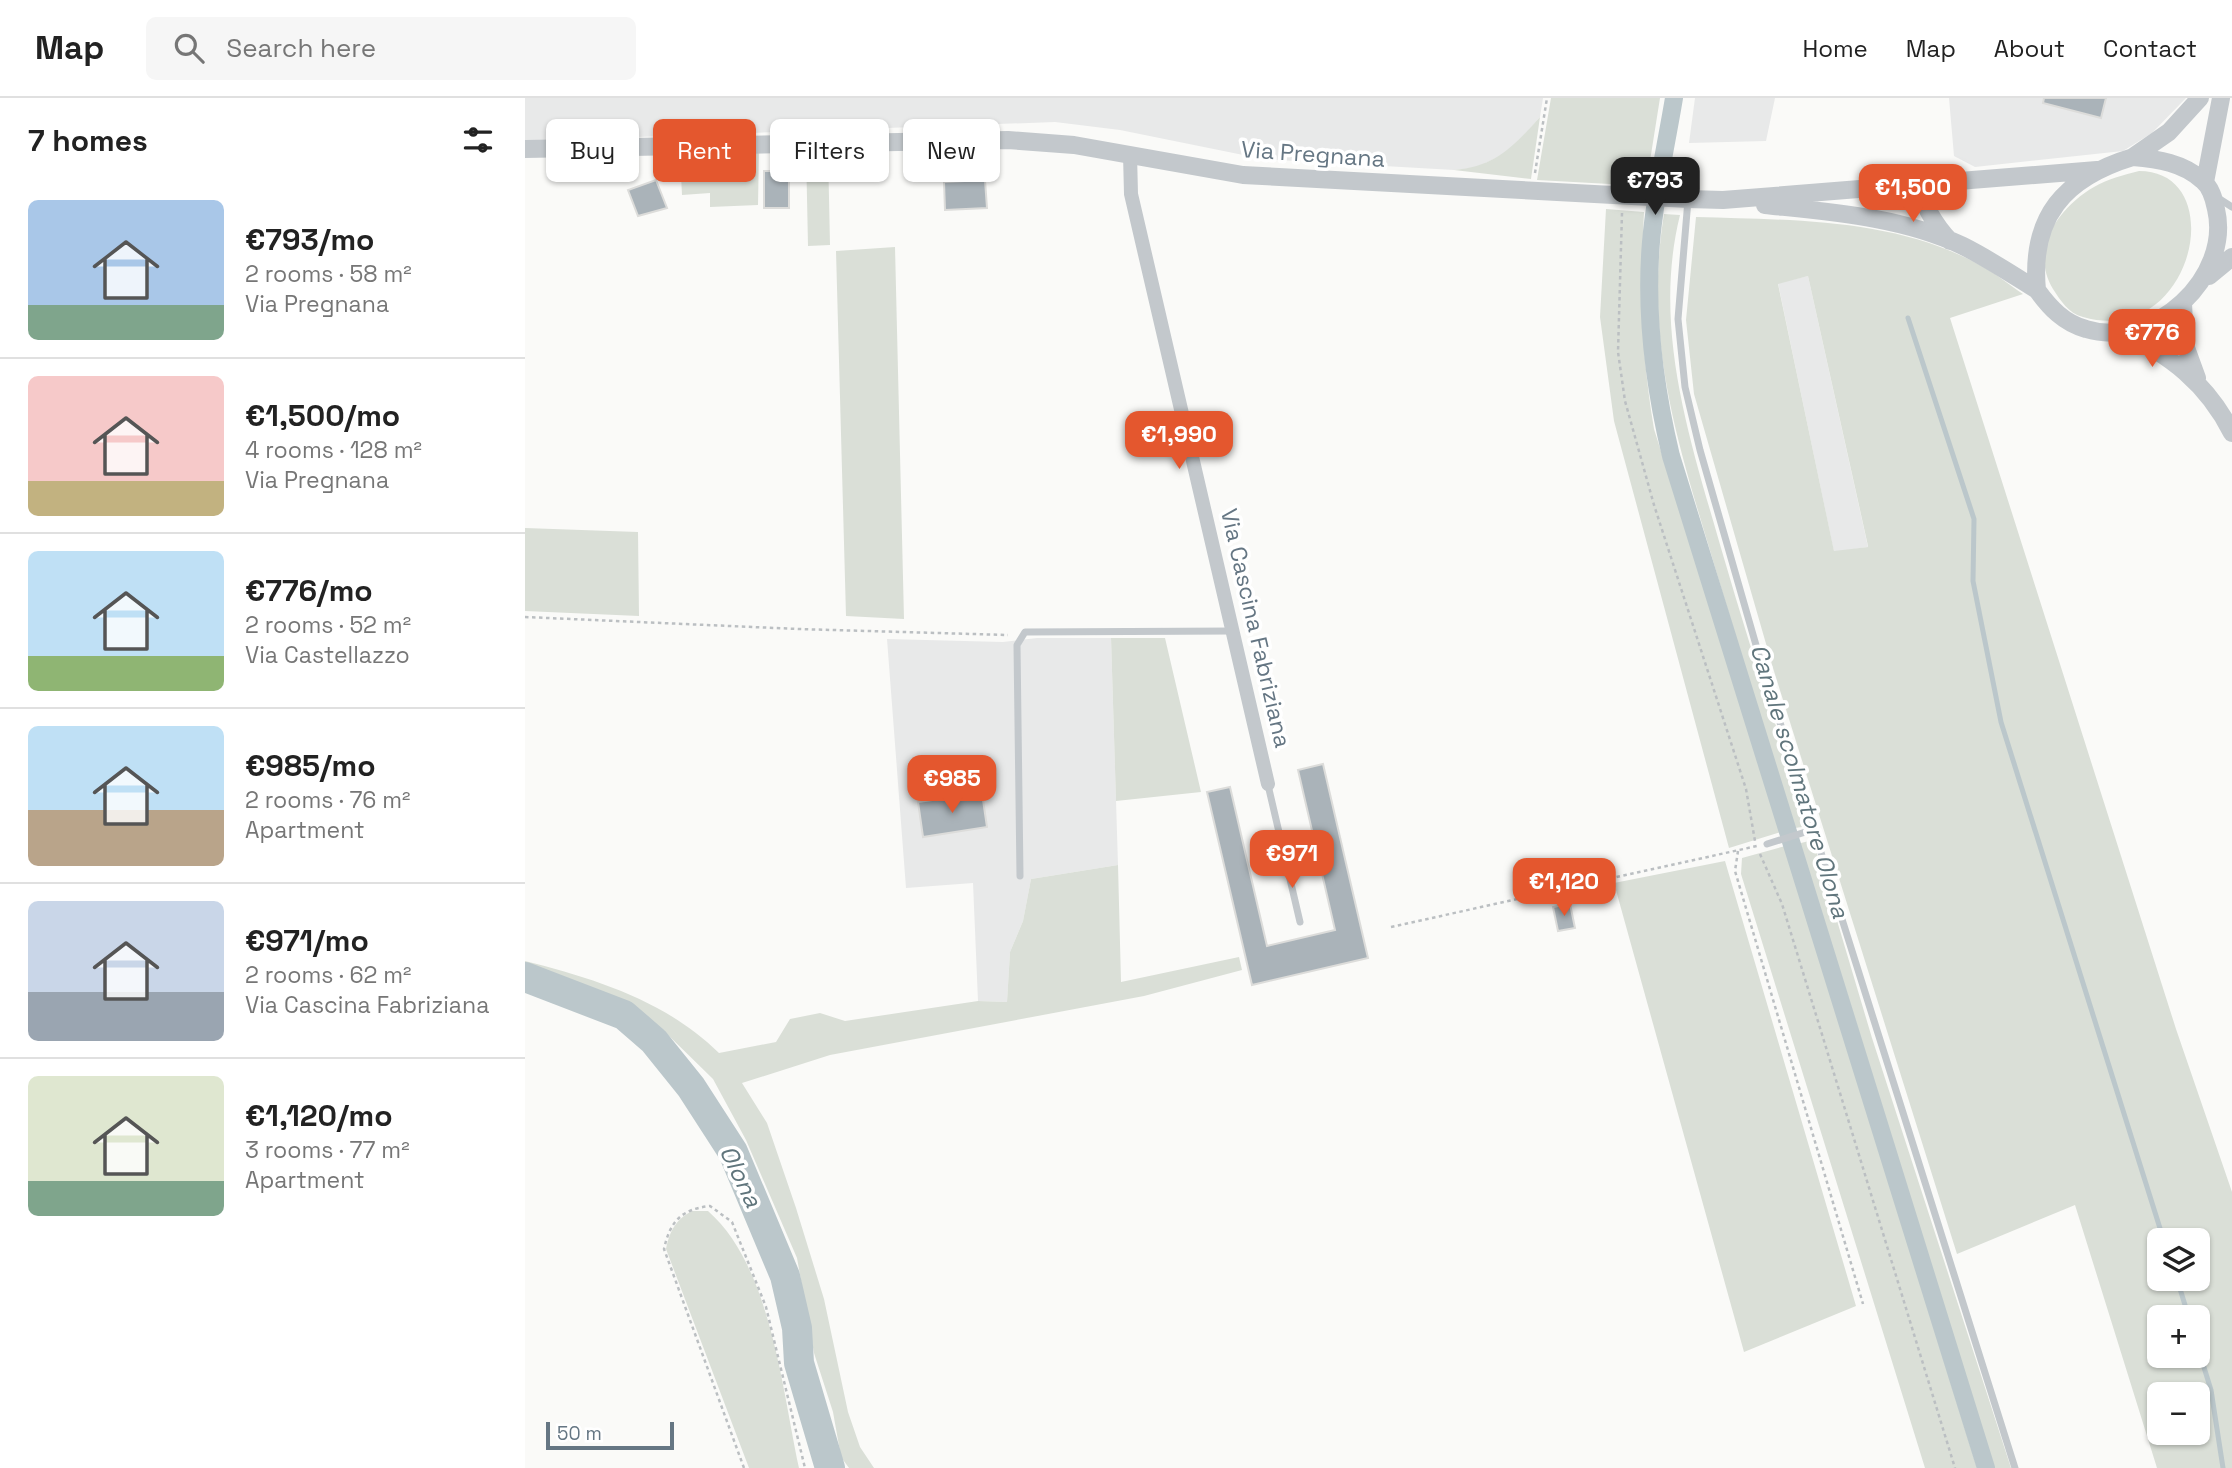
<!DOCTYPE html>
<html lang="en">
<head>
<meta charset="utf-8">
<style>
	body { margin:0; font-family:"Space Grotesk",sans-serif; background:#f6f6f6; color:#222; height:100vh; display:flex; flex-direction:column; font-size:26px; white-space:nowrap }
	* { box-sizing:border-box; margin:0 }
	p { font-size:23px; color:#767676 }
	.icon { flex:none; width:38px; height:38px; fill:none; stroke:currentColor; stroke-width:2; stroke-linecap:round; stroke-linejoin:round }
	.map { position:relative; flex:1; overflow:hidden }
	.side { display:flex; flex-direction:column; background:#fff; width:525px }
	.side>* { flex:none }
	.banner { position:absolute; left:21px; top:21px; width:665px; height:63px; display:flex; gap:14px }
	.tools { position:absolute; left:1622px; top:1130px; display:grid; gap:14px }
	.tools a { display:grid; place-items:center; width:63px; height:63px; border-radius:10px; background:#fff; box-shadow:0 2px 5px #0004; font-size:35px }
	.scale { position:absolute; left:21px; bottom:18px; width:128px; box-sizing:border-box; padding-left:7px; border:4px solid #657683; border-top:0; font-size:19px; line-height:24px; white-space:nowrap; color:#657683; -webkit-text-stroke:5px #fff; paint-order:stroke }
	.price { position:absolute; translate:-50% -60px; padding:0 16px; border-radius:14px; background:#e4572e; color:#fff; font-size:23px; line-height:46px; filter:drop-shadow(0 2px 4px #0008) }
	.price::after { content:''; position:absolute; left:50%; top:42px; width:21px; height:16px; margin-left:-10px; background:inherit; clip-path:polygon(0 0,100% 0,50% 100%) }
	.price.selected { background:#222; color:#fff }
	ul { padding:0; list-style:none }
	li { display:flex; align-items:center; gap:21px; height:175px; padding:0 28px }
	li+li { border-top:2px solid #e0e0e0 }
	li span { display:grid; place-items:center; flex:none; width:196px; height:140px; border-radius:10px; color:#555 }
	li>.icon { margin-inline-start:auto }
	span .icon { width:84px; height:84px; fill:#fffc; stroke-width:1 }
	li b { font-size:30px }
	h2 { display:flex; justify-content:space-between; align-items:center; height:84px; padding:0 28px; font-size:30px }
	.chip { padding:0 24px; border-radius:10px; background:#fff; box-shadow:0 2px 5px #0004; font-size:24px; line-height:63px }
	.chip.selected { background:#e4572e; color:#fff }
	header { display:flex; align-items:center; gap:42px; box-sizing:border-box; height:98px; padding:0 35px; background:#fff; border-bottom:2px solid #e0e0e0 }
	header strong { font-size:33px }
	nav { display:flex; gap:38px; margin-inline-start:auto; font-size:24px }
	.search { width:490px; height:63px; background:#f6f6f6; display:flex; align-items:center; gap:18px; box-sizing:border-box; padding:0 24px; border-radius:10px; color:#767676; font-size:26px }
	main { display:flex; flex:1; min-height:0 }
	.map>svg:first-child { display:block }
</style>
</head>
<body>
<header>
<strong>Map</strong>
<div class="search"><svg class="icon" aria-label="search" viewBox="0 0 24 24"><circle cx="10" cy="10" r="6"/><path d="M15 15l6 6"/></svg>Search here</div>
<nav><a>Home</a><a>Map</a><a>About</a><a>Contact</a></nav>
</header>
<main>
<section class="side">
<h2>7 homes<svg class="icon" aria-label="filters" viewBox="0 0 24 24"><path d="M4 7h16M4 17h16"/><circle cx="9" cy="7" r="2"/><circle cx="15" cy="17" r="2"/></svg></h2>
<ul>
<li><span style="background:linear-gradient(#a9c7e8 75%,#7fa58c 0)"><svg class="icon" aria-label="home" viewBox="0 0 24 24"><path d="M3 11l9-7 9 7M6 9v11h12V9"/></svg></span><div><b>€793/mo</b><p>2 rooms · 58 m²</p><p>Via Pregnana</p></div></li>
<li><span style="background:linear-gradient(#f6c9c9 75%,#c2b280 0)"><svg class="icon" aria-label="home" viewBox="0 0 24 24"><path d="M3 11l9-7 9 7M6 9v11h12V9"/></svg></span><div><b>€1,500/mo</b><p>4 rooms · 128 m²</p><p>Via Pregnana</p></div></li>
<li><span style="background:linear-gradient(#bfe0f5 75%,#8fb573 0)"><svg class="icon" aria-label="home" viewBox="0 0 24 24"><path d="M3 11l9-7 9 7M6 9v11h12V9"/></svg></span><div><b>€776/mo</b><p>2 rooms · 52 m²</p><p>Via Castellazzo</p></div></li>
<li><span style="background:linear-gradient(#bfe0f5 60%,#b9a48a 0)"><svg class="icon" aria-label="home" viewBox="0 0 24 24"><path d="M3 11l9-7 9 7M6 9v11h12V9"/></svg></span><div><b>€985/mo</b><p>2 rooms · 76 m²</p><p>Apartment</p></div></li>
<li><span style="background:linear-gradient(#c9d6e8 65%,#9aa5b1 0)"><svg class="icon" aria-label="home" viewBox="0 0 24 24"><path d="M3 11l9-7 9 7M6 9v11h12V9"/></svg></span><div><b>€971/mo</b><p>2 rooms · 62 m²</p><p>Via Cascina Fabriziana</p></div></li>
<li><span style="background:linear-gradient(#dfe7d0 75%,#7fa58c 0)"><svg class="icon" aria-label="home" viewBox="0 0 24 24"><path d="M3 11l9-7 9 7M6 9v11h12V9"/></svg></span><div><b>€1,120/mo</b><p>3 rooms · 77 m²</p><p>Apartment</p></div></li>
</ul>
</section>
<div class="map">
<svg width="1707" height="1370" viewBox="0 0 1707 1370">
	<rect width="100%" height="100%" fill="#fafaf8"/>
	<path fill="#e8e9e9" d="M0,0H1018L1015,19L986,52L951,70L929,72L738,61L595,32L530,24L0,43Z
		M1170,0H1250L1241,43L1164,45Z
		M1424,0H1661L1627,35L1598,53L1450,69L1429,58Z
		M1283,178L1343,449L1309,454L1253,185Z
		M512,540H586L593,767L506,781L498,823L485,854L482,904L453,903L448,785L381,790L362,541L478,544Z"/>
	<path fill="#dadfd7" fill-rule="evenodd" d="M1026,0H1135L1121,88L1012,82Z
		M1015,19L1006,81L929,72C970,69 989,48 1015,19Z
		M281,52L303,53L305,147L283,148Z
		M234,53L233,107L185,109V95L157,97L155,57Z
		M1614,73C1707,73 1668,251 1558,219C1543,215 1536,203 1528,191C1504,151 1534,109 1569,89C1582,81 1599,77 1614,73Z
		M1081,111L1119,114C1115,193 1116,253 1129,331L1256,734L1204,750L1089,323L1075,219Z
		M1139,116L1155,117C1127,230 1165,342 1196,450C1223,543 1253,636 1284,728L1270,730C1243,650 1220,568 1195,486C1158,360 1117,251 1139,116Z
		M1171,119C1265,122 1368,120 1453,166C1469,174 1483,186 1498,196L1425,220L1651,931L1707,1094V1370H1632L1550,1107L1432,1156L1248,570L1169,296L1161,222ZM1283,178L1343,448V449L1309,453L1253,186ZM1634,1143H1673V1181H1634ZM1634,1220H1673V1258H1634ZM1634,1297H1673V1335H1634Z
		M370,149L379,521L321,518L311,153Z
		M0,430L113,434L114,518L0,513Z
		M586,540H640L676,694L591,703Z
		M1288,742L1347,940L1486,1370H1469L1321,892L1272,746Z
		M1260,748L1452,1370H1400L1216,776L1217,760Z
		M1200,763L1331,1208L1219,1254L1089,785Z
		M593,767L596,884L714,859L717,872L619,898L305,957L217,985L242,1025L271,1110L299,1201L323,1314L335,1349L349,1370H324L316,1359L308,1314L289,1255L272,1160L221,1042L188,981L140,934L108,908L0,871V863C71,881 141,903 194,955L251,944L265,921L295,915L320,923L453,903L482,904L485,854L498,823L506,781Z
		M167,1113H183C246,1168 257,1291 274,1370H224L141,1151C145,1133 150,1122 167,1113Z"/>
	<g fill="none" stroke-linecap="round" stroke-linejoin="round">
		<path stroke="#bbc7cb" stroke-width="5" d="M1383,220L1449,421L1448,483L1476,624L1639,1143
			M1652,1181L1664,1220
			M1673,1250L1686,1292L1698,1370"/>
		<path stroke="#bbc7cb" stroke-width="18" d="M1149,0C1141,48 1130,96 1126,144C1120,216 1129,287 1146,358L1461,1370"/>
		<path stroke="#bbc7cb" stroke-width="30" d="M0,879L99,917L129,943L166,989L208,1054L260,1178L272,1230L274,1265L305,1370"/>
	</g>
	<path fill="#aab3b9" stroke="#dcdcda" stroke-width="2" d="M1519,0H1581L1576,20L1518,5Z
		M239,73H264V110H239Z
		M131,82L142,110L113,118L103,92Z
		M460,82L462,110L420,112L419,84Z
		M798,666L843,860L727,887L682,694L705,689L742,848L810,832L773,672Z
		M457,695L462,729L398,739L393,704Z
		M1045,806L1050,830L1033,833L1028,809Z"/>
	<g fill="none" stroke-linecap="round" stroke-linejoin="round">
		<path stroke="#bbbfc2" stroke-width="2.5" stroke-dasharray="3.5 3.5" stroke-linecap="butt" d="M1010,75L1022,0
			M1097,115L1093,254L1100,303L1129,407L1221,691L1230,743
			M0,519L273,531L483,537
			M1213,753L1210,773L1338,1206
			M1235,756L1257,806L1430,1370
			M866,829L1232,748
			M219,1370L139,1151C145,1123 157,1111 185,1108L207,1124L241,1209L280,1370"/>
		<path stroke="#c3c8cc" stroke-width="7" d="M1693,100L1707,109
			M1163,102L1153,221L1160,289L1175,352L1235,561L1490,1370
			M743,687L775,824
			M1242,746L1290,731
			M495,778L492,547L500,534L708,533"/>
		<path stroke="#c3c8cc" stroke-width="14" d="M605,56L606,96L743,686"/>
		<path stroke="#c3c8cc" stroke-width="18" d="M0,51L483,42L549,47L718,77L1163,101L1198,102L1572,72
			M1608,59C1633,61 1658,65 1677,82C1686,89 1689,101 1691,111C1707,179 1629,252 1561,231C1539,225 1525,210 1512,192C1505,119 1539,80 1608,59Z
			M1608,59L1644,34L1675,0
			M1680,84L1696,0
			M1393,86C1399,109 1409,126 1425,143
			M1240,107C1306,114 1377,119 1438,148C1464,161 1488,177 1512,192
			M1684,178L1707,159
			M1658,205L1660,247L1672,280
			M1595,233C1645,257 1682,285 1707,335"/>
	</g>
	<g text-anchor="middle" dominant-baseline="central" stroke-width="7" stroke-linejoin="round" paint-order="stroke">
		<g font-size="23" fill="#657683" stroke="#fff">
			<text transform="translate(788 56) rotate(4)">Via Pregnana</text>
			<text transform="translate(731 530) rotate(77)">Via Cascina Fabriziana</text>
		</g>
		<g font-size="24" font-style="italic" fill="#60757c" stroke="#fff">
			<text transform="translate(1275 683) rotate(73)">Canale scolmatore Olona</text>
			<text transform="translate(216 1078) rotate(64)">Olona</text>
		</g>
	</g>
</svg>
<div class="tools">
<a><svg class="icon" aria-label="layers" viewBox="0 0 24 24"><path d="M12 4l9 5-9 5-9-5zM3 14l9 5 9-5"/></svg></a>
<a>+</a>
<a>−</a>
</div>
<div class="scale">50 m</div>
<b class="price selected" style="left:1130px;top:119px">€793</b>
<b class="price" style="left:1388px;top:126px">€1,500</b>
<b class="price" style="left:1627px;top:271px">€776</b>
<b class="price" style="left:654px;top:373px">€1,990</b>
<b class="price" style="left:427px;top:717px">€985</b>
<b class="price" style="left:767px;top:792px">€971</b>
<b class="price" style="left:1039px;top:820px">€1,120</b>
<div class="banner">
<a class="chip">Buy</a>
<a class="chip selected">Rent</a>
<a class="chip">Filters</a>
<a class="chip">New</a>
</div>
</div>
</main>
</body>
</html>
